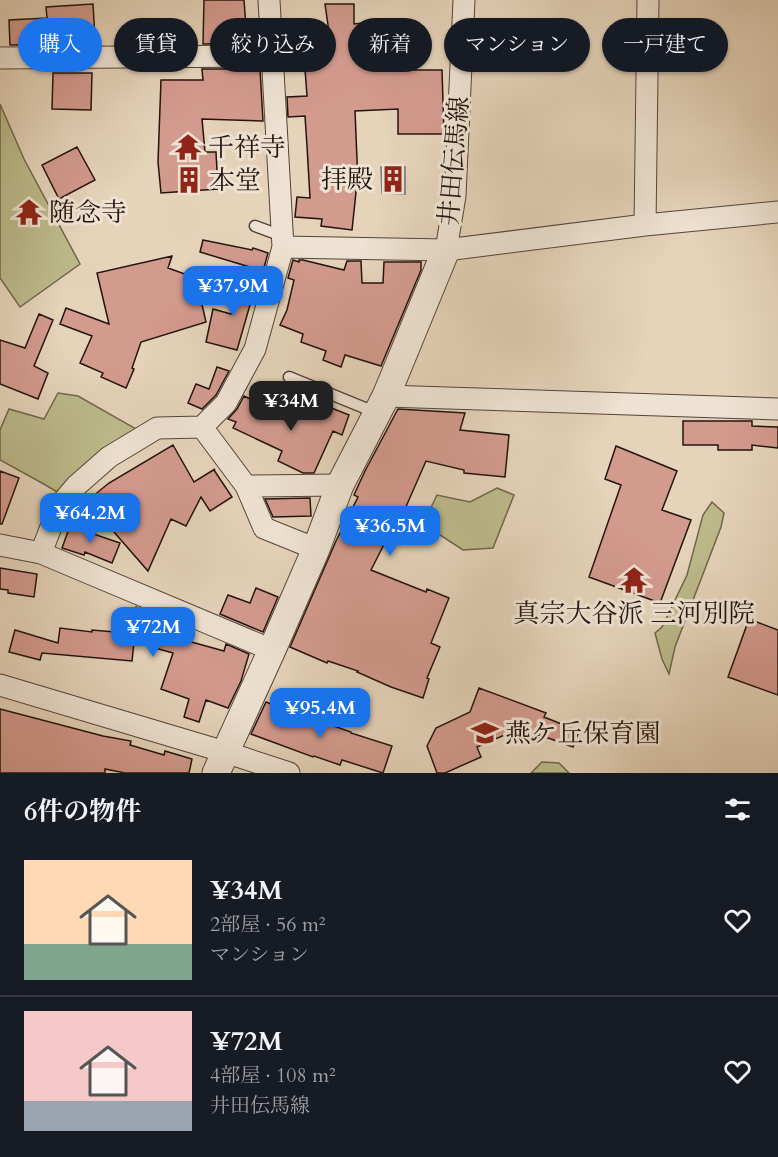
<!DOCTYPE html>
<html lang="ja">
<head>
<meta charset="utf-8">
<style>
	body { margin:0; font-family:Cardo,"Noto Serif JP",serif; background:#242831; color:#f1f3f6; height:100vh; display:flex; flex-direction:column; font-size:22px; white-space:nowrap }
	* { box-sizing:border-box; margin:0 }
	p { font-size:20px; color:#9ea1a6 }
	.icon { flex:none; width:33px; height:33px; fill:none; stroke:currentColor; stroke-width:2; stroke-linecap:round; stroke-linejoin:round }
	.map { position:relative; height:773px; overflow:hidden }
	.drawer { display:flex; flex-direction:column; background:#171b24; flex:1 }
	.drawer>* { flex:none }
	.top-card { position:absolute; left:18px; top:18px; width:742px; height:54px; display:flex; gap:12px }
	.price { position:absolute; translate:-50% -51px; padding:0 14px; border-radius:12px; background:#1a73e8; color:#fff; font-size:20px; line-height:39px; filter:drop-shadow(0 2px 3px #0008) }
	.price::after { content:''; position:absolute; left:50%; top:36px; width:18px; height:14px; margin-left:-9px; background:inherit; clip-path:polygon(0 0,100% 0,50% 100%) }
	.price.selected { background:#222; color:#fff }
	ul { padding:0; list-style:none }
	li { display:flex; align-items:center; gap:18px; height:150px; padding:0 24px }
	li+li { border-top:2px solid #363941 }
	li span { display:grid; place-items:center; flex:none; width:168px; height:120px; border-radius:0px; color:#555 }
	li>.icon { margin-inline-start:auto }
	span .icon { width:72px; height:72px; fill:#fffc; stroke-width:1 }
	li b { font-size:26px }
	h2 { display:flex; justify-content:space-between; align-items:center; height:72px; padding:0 24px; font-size:26px }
	.tag { padding:0 21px; border-radius:27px; background:#171b24; box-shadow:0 2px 4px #0004; font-size:21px; line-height:54px }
	.tag.selected { background:#1a73e8; color:#fff }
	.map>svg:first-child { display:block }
</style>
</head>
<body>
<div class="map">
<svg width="778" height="773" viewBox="0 0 778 773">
	<rect width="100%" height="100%" fill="#e5d3ba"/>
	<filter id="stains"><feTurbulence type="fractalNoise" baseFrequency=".00333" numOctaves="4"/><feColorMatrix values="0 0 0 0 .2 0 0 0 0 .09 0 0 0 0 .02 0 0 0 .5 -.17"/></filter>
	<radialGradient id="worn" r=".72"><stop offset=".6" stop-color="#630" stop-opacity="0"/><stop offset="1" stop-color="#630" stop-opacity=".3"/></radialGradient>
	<path fill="#bcba8b" stroke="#70674c" stroke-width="1.5" d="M0,104L24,159L80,264L20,307L0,278Z
		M58,393L78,396L138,430L59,493L42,483L0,460V430L9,409L44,419Z
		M497,488L514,495L493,548L463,550L423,524L437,495L470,502Z
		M712,502L724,513L721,527L675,647L669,674L662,659L655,633L662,627L687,575L703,515Z
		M542,762L559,763L569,773H531Z"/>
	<path fill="#9cb4bc" stroke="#6c7476" stroke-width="1.5" d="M381,167H405V194L382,193Z"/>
	<path fill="#d39a8e" stroke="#23140e" stroke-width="1.5" d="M204,0H244L246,26H258L259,43L203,44Z
		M93,4L95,38L40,41V44L10,45L9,20L47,18L46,7Z
		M325,4H354V24L362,23L364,37H411V70H442L444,134H398V109L355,111L358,183H357L352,230L321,226L322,219L295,217L297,197L310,198L307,146L305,116L288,117L287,97L307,96L304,56L332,53Z
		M202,69H260L263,121L202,119L205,152H216L218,189L161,193L158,162L161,80H203Z
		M53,73H92L91,110L52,109Z
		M77,147L95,180L59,199L42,165Z
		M203,240L252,250L253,248L268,253L263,271L200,252Z
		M172,256L168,268L196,278L206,322L141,342L132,368L134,369L126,388L101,377L103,373L80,363L92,336L60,324L66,308L109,324L97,273Z
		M293,260L299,262V260H303L344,270L347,261H361L362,283H383L384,262H421V270L381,366L345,355L341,367L323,360L326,351L301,342L303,334L280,325L287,310L294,280L288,278Z
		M245,273L258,277L237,350L206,342L213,309L231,314Z
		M39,314L53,320L34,366L48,373L38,399L0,384V340L25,348Z
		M217,367L229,371L216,395L202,409L188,403L196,384L209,389Z
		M244,396L296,421L298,415L307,418L314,401L349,415L342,435L333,431L314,473H303L278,461L282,451L233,428L236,422L228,419L237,409Z
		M398,409L465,413L460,430L509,435L505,477L464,473V470L426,461L401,518L398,517L371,570L426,592L427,589L449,598L431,643L440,647L427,678L429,679L423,698L391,687L357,672L358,671L328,661L327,663L290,647L336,541L358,497L354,495L365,471Z
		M683,421H752V426L778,427V448L752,445V450H718V445H683Z
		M173,445L194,482L215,469L214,470L232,497L210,511L201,497L186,526L171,519L148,571L87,501L109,483Z
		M616,446L677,471L662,510L691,520L660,603L589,577L621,485L605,479Z
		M0,471L19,478L2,524H0Z
		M310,498L311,516L273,517L265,499Z
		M70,526L120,543L112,563L85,552L84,555L62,548Z
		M0,568L37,574L34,597L8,593V590L0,589Z
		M256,588L278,597L263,632L220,614L228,595L250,603Z
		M136,607L160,617L157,625L179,631L177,638L224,651L226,644L249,654L241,681L228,708L206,700L199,722L184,717L189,699L161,689L173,653L134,642L132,661L42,653L40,660L9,652L15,630L58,643L60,628L92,632V630L127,633Z
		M749,619L778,630V695L728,677Z
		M479,688L546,713L544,717L579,731L573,747L537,734L535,740L509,733L477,747L481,757L445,773H437L427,746L436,728L470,712Z
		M266,702L330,726L331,725L351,732V733L392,746L383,773L342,760L340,765L314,756L313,757L251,734Z
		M0,709L103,736L131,741L130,745L164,755L165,751L192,759L189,773H125L105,769V773H0Z"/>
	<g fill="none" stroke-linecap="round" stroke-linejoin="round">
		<defs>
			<path id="service" d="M255,226L282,236
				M289,377L377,413"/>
			<path id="minor" d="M0,58L271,56
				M645,225L648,0
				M283,247L446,250L645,225L778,212
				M446,250L455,196L464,0
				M386,396L778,409
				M202,427L246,486L264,528L316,549
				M246,486L340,485
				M0,545L41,553L272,650
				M41,553L59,506L76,486L109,457L157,428L202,427L226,403L255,349L283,247L269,0
				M0,685L225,752L289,773"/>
			<path id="tertiary" d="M216,773L272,650L316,549L340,485L386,396L446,250"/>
		</defs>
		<use href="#service" stroke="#544439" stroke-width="13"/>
		<use href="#minor" stroke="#544439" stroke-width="23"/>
		<use href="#tertiary" stroke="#544439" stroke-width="29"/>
		<use href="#service" stroke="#eee2d2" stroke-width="10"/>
		<use href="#minor" stroke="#eee2d2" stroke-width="21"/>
		<use href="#tertiary" stroke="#eee2d2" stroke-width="27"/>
	</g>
	<defs>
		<symbol id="temple-bare" viewBox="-9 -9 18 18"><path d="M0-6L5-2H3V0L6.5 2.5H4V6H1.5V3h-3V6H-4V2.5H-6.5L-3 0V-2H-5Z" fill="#8f2418" stroke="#eee2d2" stroke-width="2.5" paint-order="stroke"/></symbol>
		<symbol id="building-bare" viewBox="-9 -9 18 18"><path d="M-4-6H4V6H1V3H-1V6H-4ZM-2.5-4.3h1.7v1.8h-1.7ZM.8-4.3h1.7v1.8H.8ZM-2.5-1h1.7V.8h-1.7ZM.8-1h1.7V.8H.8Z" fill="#8f2418" stroke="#eee2d2" stroke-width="2.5" paint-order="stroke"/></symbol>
		<symbol id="school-bare" viewBox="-9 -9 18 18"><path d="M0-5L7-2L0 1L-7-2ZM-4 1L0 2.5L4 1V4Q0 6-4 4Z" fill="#8f2418" stroke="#eee2d2" stroke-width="2.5" paint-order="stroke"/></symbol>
	</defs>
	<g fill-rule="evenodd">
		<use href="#temple-bare" x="169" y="128" width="38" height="38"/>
		<use href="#building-bare" x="374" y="160" width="38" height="38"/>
		<use href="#building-bare" x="170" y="161" width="38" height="38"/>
		<use href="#temple-bare" x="10" y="193" width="38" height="38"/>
		<use href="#temple-bare" x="615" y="561" width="38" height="38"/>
		<use href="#school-bare" x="466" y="714" width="38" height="38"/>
	</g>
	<g text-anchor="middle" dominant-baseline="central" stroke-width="6" stroke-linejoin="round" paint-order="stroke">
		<g font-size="26" fill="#23140e" stroke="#eee2d2" text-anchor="start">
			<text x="208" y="147">千祥寺</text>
			<text x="373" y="179" text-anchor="end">拝殿</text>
			<text x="209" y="180">本堂</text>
			<text x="49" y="212">随念寺</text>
			<text x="634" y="613" text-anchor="middle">真宗大谷派 三河別院</text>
			<text x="505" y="733">燕ケ丘保育園</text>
		</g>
		<g font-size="26" fill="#23140e" stroke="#eee2d2">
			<text transform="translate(454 161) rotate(-85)">井田伝馬線</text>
		</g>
	</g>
	<rect width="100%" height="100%" filter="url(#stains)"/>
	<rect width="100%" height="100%" fill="url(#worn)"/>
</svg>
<b class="price" style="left:233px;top:317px">¥37.9M</b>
<b class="price selected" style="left:291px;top:432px">¥34M</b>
<b class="price" style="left:90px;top:544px">¥64.2M</b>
<b class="price" style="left:390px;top:557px">¥36.5M</b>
<b class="price" style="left:153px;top:658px">¥72M</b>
<b class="price" style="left:320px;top:739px">¥95.4M</b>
<div class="top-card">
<a class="tag selected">購入</a>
<a class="tag">賃貸</a>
<a class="tag">絞り込み</a>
<a class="tag">新着</a>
<a class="tag">マンション</a>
<a class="tag">一戸建て</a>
</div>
</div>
<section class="drawer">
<h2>6件の物件<svg class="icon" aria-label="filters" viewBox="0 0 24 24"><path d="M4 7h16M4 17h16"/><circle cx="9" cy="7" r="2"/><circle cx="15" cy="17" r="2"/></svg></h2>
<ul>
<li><span style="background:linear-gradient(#ffd9b3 70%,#7fa58c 0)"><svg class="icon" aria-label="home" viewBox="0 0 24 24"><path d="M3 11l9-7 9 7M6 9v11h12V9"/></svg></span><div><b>¥34M</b><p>2部屋 · 56 m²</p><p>マンション</p></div><svg class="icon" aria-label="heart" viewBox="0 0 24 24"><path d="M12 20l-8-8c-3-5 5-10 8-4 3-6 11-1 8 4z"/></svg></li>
<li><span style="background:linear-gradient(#f6c9c9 75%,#9aa5b1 0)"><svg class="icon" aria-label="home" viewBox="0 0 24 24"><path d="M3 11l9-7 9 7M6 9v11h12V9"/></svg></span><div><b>¥72M</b><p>4部屋 · 108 m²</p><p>井田伝馬線</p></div><svg class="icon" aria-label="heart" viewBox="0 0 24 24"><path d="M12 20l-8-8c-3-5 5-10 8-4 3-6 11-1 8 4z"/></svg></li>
</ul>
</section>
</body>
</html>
